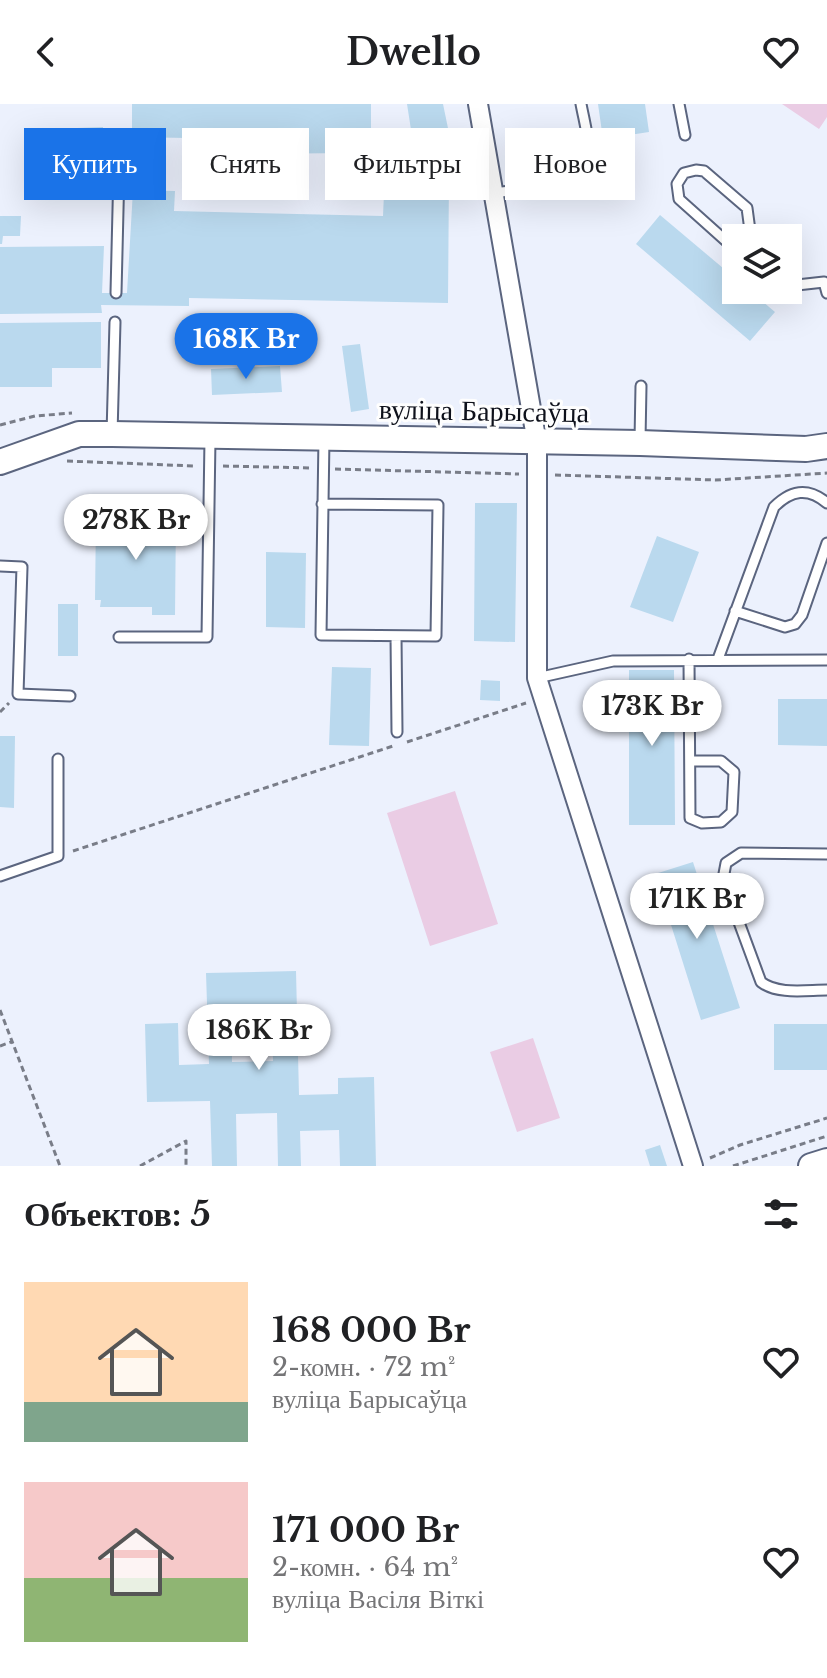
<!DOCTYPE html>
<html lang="ru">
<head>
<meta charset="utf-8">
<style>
	body { margin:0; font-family:"Libre Baskerville",serif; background:#f2f2f2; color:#202124; height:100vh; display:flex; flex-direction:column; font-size:30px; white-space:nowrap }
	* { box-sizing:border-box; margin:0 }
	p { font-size:26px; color:#757577 }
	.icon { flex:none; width:44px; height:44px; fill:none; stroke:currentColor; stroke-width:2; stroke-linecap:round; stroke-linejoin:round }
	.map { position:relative; height:1062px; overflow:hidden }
	.side { display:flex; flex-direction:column; background:#fff; flex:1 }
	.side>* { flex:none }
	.hud { position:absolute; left:24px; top:24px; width:780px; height:72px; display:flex; gap:16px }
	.fabs { position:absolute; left:722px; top:120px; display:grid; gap:16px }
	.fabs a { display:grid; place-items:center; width:80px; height:80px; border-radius:0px; background:#fff; box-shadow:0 8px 32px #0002; font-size:40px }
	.price { position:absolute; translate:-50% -68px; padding:0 18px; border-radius:28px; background:#fff; color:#222; font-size:26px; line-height:52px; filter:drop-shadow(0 2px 4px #0008) }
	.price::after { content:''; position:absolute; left:50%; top:48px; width:24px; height:18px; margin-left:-12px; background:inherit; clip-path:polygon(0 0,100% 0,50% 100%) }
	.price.active { background:#1a73e8; color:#fff }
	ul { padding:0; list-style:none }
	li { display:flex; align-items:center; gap:24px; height:200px; padding:0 24px }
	li span { display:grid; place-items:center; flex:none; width:224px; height:160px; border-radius:0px; color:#555 }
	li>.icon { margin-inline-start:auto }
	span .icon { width:96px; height:96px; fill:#fffc; stroke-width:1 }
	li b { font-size:34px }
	h2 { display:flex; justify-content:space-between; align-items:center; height:96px; padding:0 24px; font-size:34px }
	.chip { padding:0 28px; border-radius:0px; background:#fff; box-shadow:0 8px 32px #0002; font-size:28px; line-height:72px }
	.chip.active { background:#1a73e8; color:#fff }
	header { display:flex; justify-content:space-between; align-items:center; height:104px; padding:0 24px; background:#fff; font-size:36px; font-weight:800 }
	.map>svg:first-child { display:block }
</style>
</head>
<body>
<header><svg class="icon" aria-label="back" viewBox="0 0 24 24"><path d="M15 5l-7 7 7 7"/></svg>Dwello<svg class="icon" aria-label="heart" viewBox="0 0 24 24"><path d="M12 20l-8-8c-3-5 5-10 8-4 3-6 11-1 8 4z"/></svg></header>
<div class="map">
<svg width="827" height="1062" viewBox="0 0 827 1062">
	<rect width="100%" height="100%" fill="#ecf1fd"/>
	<path fill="#eacce4" d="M782,0H827V13L819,25Z
		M455,687L498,820L430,842L387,709Z
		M533,934L560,1014L517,1028L490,948Z"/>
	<path fill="#bad9ee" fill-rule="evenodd" d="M132,0H371V27H348V49L243,50V35L132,33Z
		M407,0H443L449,29L412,32Z
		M598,0H645L649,28L603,35Z
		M103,23V91L72,93V69H51V25Z
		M385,66L449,70L448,199L189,194V202L101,201L102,209L0,210V143L104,142L102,189H127L133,86L175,87L174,107L383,112Z
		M660,111L736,175V186H749L775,208L750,237L636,140Z
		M0,112H21L20,132H3L2,140H0Z
		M101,218V264H52V283H0V219Z
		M360,240L369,305L351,308L342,242Z
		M280,262L282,288L212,291L211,265Z
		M475,399H517L515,538L474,537Z
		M96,411L176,412L175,511H152V503H100L101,496H95Z
		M657,432L699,448L673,518L630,503Z
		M266,448L306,449L305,524L266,523Z
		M58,500H78V552H58Z
		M332,563L371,564L369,642L329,641Z
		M629,566H674L675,721H629Z
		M481,576L500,577V597L480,596Z
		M778,595H827V642L778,641Z
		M0,632H15L14,704L0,703Z
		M693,758L740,904L701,916L655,770Z
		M296,867L299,991L338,990V974L374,973L376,1062H340L339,1026L300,1027L301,1062H278L277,1009L236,1010L237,1062H212L210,997L147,998L145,920L178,919L179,961L209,960L206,869ZM271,902L273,957L232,958L231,903Z
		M774,920H827V966H774Z
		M660,1041L667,1062H650L645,1046Z"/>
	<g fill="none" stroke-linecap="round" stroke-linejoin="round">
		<defs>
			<path id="service" d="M679,0L685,31
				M493,89L575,79C596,51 587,32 581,0
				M736,146L679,95L677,80L684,69L696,66L704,67L747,104L751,134
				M788,182L824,178L827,189
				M116,189L119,64
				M112,330L115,218
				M640,336L641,282
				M322,400L438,401L436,532L321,531L324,334
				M0,462L22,463L18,590L70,592
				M735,507L785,523L795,520L802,511L827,439
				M396,532L397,628
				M119,533H207L210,335
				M689,555L690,714L702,719L721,718L732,708L734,668L721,657H690
				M718,555L774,403C791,386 808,383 827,399
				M537,574L613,557L827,556
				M827,750L741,749L726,759L723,775L761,878C778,891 806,886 827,886
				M0,772L58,752V655"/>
			<path id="minor" d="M478,0L537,339V574L693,1062"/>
			<path id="tertiary" d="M0,358L79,330H112L640,339L806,345L827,342
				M811,1062L827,1057"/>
		</defs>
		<use href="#service" stroke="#5b657f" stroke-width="13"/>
		<use href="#minor" stroke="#5b657f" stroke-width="22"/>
		<use href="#tertiary" stroke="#5b657f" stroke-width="28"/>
		<path stroke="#797d88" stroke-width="3" stroke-dasharray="6 4" stroke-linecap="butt" d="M0,321L35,312L72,309
			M67,357L195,362
			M223,362L311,364
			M335,365L519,370
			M555,371L715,376L827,369
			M0,608L9,599
			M407,638L526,599
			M73,747L396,641
			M0,906L60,1062
			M0,942L11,938
			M710,1054L740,1041L827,1014
			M140,1062L186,1037V1062
			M733,1062L827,1032"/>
		<use href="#service" stroke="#fff" stroke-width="9"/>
		<use href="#minor" stroke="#fff" stroke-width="18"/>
		<use href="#tertiary" stroke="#fff" stroke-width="24"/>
	</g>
	<g text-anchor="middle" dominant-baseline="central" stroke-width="6" stroke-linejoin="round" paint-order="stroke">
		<g font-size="28" fill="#0e111b" stroke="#fefefe">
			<text transform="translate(484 307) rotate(1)">вуліца Барысаўца</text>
		</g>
	</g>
</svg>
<div class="fabs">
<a><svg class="icon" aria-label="layers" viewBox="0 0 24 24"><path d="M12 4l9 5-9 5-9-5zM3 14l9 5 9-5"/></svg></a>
</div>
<b class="price active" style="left:246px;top:277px">168K Br</b>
<b class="price" style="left:136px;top:458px">278K Br</b>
<b class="price" style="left:652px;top:644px">173K Br</b>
<b class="price" style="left:697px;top:837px">171K Br</b>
<b class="price" style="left:259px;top:968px">186K Br</b>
<div class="hud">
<a class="chip active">Купить</a>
<a class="chip">Снять</a>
<a class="chip">Фильтры</a>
<a class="chip">Новое</a>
</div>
</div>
<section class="side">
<h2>Объектов: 5<svg class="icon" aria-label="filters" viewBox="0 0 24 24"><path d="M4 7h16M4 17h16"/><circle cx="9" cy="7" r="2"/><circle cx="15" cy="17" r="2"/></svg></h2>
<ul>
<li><span style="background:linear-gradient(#ffd9b3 75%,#7fa58c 0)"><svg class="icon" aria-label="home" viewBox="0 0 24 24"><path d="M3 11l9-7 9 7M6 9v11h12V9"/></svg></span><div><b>168 000 Br</b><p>2-комн. · 72 m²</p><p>вуліца Барысаўца</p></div><svg class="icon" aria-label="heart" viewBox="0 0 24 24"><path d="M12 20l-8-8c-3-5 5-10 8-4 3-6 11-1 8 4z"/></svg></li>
<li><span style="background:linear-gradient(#f6c9c9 60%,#8fb573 0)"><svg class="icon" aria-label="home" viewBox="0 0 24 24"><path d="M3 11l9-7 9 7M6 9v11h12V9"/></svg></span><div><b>171 000 Br</b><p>2-комн. · 64 m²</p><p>вуліца Васіля Віткі</p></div><svg class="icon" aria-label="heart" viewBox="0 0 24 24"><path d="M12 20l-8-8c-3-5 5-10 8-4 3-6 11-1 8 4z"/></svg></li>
</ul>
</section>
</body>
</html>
